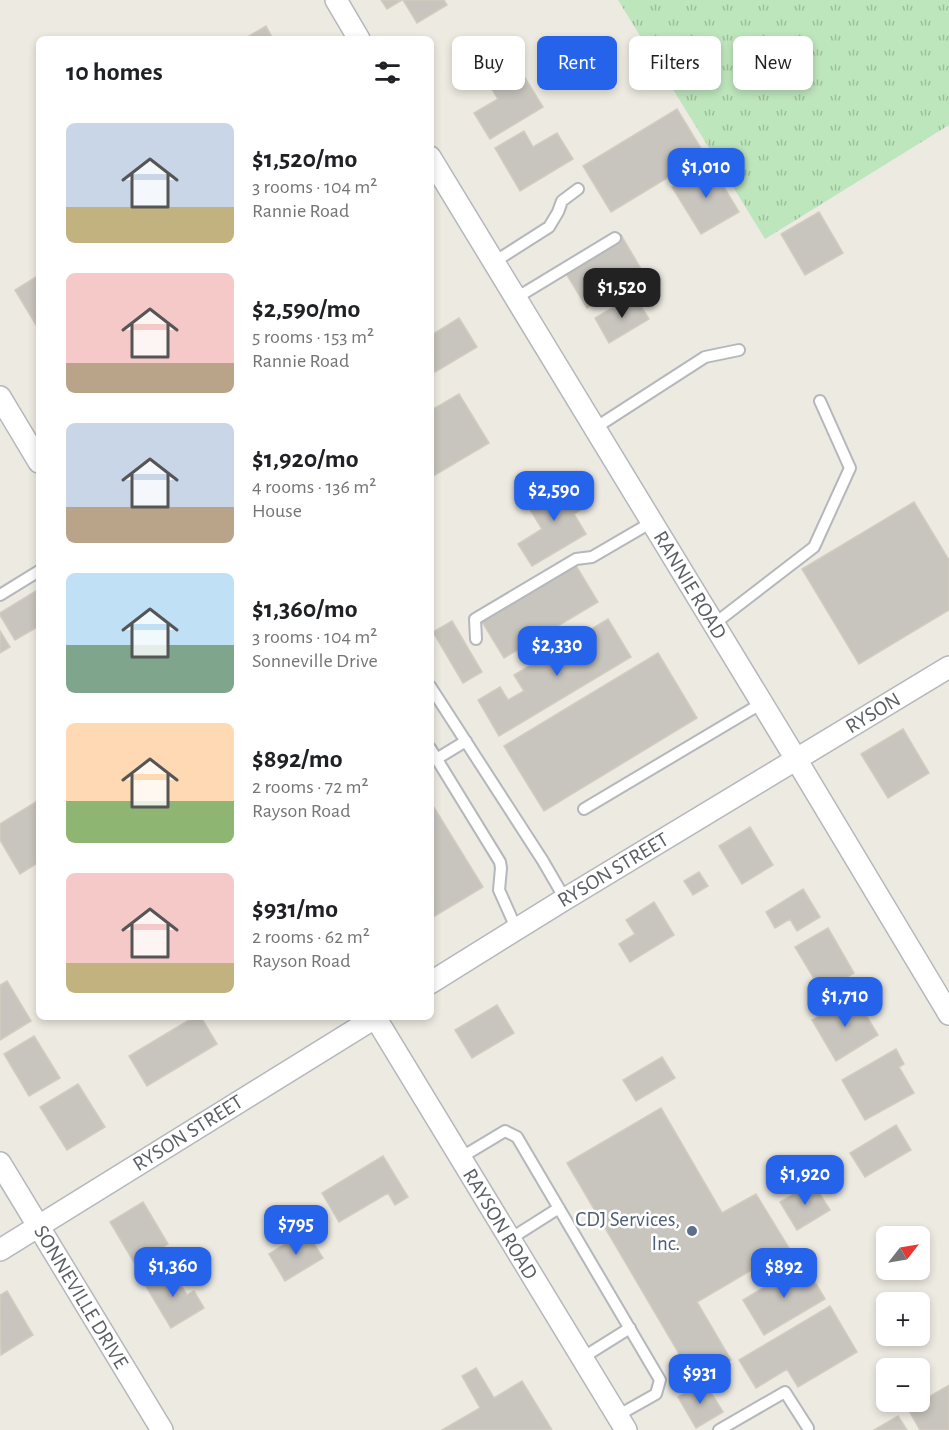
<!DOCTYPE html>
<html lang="en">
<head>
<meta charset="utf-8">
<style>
	body { margin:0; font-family:"Alegreya Sans",sans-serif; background:#f2f2f2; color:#202124; height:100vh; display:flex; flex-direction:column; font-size:22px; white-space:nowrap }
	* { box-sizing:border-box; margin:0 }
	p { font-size:20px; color:#757577 }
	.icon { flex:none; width:33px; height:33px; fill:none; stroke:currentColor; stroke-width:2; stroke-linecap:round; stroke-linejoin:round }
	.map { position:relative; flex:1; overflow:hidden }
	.side { position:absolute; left:36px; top:36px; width:398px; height:984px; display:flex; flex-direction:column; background:#fff; border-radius:9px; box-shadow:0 3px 9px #0003 }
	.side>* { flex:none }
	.top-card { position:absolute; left:452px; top:36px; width:406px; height:54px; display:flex; gap:12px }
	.needle { width:39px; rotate:59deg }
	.controls { position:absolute; left:876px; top:1226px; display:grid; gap:12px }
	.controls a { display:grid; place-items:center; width:54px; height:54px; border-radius:9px; background:#fff; box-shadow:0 3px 9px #0003; font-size:30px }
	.price { position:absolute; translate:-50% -51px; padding:0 14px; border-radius:12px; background:#2563eb; color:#fff; font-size:20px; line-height:39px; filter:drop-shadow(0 2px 3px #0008) }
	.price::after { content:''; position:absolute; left:50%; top:36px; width:18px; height:14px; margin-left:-9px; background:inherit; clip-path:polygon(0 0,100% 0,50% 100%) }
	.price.selected { background:#222; color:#fff }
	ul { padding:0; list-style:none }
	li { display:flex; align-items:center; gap:18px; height:150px; padding:0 30px }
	li span { display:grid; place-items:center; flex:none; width:168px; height:120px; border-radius:9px; color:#555 }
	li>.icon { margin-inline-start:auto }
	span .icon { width:72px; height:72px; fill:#fffc; stroke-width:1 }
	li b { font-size:26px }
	h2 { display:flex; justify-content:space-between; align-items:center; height:72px; padding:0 30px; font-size:26px }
	.chip { padding:0 21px; border-radius:9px; background:#fff; box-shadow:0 3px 9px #0003; font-size:21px; line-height:54px }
	.chip.selected { background:#2563eb; color:#fff }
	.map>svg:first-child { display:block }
</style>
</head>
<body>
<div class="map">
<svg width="949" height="1430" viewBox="0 0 949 1430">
	<defs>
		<pattern id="park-tufts" width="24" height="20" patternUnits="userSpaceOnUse" patternTransform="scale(1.5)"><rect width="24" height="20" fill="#bee6bc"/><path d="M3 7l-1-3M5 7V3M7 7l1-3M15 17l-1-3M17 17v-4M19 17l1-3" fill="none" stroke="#9dbe9c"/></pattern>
	</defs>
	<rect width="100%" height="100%" fill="#edeae1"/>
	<path fill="url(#park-tufts)" d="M618,0H949V125L765,239Z"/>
	<path fill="#c8c4be" stroke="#d2cbbf" stroke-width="1.5" d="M381,0H402L387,9Z
		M403,0H444L447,5L417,23Z
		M266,26L273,39H244Z
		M514,60L543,107L490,139L474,113L498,99L485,78Z
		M677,109L705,155L611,212L583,166Z
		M524,131L533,147L557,133L573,159L520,191L495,148Z
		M710,164L739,212L701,234L672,187Z
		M819,212L843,253L805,275L781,234Z
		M621,235L644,274L587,308L564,270Z
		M39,275V330L15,290Z
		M634,295L649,319L609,343L595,318Z
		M459,318L477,347L435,372L430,365V336Z
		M459,394L489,443L430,478V411Z
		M567,478L585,507L574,514L586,534L532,566L518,544L542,529L526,503Z
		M914,502L949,560V610L859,664L802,569Z
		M575,564L598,602L504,658L481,620Z
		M39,589V626L15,640L0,615V613Z
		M608,619L631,657L499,736L478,700L500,687L508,700L524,691L514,675Z
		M452,621L482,672L463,683L433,632Z
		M0,631L10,647L0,653Z
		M658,653L697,718L544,811L504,746Z
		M903,729L929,773L888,798L861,754Z
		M39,800V862L20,874L0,840V824Z
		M430,801L483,887L430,919Z
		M750,827L773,865L742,884L719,846Z
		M699,872L708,886L693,895L684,881Z
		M803,889L820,917L797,931L790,919L775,928L766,912Z
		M654,902L674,935L630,962L619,944L635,934L626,920Z
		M828,928L854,973L822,992L795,947Z
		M7,981L31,1021L0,1040V985Z
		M854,995L878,1035L836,1061L812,1020Z
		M497,1005L514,1033L472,1058L455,1030Z
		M194,1017H201L217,1044L147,1086L129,1056Z
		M34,1036L60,1078L29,1096L4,1054Z
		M896,1049L904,1064L899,1067L914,1093L865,1120L842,1080Z
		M662,1057L675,1078L636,1101L623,1080Z
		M78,1084L105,1127L67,1150L40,1107Z
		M661,1108L722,1213L756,1194L789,1248L697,1302L731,1360L695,1381L567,1163Z
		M896,1125L911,1150L865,1177L850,1153Z
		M383,1156L408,1197L395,1205L388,1193L339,1222L322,1193Z
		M813,1183L830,1210L797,1230L780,1202Z
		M143,1202L168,1244L135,1264L110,1222Z
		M306,1231L323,1258L285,1281L269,1254Z
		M804,1263L825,1299L764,1335L743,1300Z
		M170,1268L187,1295L194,1291L204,1308L171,1328L144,1283Z
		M7,1291L33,1335L1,1355L0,1295Z
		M830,1306L857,1352L798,1387L787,1369L756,1388L739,1360Z
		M476,1368L494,1398L522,1381L552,1430H442L480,1408L462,1376Z
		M704,1381L723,1412L696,1428L678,1397Z
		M949,1385V1430H920L908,1409Z
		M898,1416L907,1430H874Z"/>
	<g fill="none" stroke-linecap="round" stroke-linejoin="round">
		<defs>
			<path id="lane" d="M494,262L549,227L558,212L562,201L578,189
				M516,298L615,238
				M595,428L705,357L739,350
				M0,595L39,571
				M714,624L814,547L850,468L820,401
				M476,639L475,619L576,559L592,557L652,522
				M430,686L543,861L565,899
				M430,748L500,862L501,868L499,890L517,930
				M438,758L466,741
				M584,809L762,703
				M460,1158L505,1131L517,1137L660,1380L656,1394L617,1416
				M510,1239L559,1208
				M582,1358L630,1328
				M719,1430L785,1392L808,1428"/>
			<path id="street" d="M336,0L359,39
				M430,157L796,759L949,1014
				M0,397L39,462
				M430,983L565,899L949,667
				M375,1017L626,1430
				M0,1163L162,1430
				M0,1250L376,1017"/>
		</defs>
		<use href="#lane" stroke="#b4b8bc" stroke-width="14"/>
		<use href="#street" stroke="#b4b8bc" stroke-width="24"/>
		<use href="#lane" stroke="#fff" stroke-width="10"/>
		<use href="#street" stroke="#fff" stroke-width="21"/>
	</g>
	<circle fill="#5c6f8a" stroke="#fff" stroke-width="2" cx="692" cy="1231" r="6"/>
	<g text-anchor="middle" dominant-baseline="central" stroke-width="5" stroke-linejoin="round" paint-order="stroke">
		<g font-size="21" fill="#5a5e63" stroke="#fff">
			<text transform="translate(690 585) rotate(59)">RANNIE ROAD</text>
			<text transform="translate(873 713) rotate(-31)">RYSON</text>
			<text transform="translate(613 870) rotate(-31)">RYSON STREET</text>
			<text transform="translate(188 1133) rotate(-32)">RYSON STREET</text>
			<text transform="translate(500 1224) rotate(59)">RAYSON ROAD</text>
			<text transform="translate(81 1297) rotate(59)">SONNEVILLE DRIVE</text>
		</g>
		<g font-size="21" fill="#4e5e75" stroke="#fff" text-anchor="end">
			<text x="680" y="1219">CDJ Services,<tspan x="680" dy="24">Inc.</tspan></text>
		</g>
	</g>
</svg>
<div class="controls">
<a><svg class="needle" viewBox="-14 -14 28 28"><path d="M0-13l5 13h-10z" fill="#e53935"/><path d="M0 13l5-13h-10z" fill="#757577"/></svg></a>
<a>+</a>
<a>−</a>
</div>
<b class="price" style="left:706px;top:199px">$1,010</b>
<b class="price selected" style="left:622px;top:319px">$1,520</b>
<b class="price" style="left:554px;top:522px">$2,590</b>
<b class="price" style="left:557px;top:677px">$2,330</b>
<b class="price" style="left:845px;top:1028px">$1,710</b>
<b class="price" style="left:805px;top:1206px">$1,920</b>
<b class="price" style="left:296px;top:1256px">$795</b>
<b class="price" style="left:173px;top:1298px">$1,360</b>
<b class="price" style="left:784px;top:1299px">$892</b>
<b class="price" style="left:700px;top:1405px">$931</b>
<div class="top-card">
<a class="chip">Buy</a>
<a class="chip selected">Rent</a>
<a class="chip">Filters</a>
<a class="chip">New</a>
</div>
<section class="side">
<h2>10 homes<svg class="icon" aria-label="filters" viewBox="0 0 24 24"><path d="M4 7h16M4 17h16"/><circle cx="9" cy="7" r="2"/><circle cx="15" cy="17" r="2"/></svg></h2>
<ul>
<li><span style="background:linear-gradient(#c9d6e8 70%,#c2b280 0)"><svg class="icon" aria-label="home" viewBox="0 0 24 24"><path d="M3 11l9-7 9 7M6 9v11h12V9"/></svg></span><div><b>$1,520/mo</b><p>3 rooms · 104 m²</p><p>Rannie Road</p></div></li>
<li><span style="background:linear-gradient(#f6c9c9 75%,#b9a48a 0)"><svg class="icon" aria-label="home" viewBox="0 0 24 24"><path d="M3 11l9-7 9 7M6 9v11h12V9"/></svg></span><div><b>$2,590/mo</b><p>5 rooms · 153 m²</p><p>Rannie Road</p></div></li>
<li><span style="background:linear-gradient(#c9d6e8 70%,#b9a48a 0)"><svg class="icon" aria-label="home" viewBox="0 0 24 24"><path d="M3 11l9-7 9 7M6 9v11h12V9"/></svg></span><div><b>$1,920/mo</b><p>4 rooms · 136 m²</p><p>House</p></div></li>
<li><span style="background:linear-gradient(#bfe0f5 60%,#7fa58c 0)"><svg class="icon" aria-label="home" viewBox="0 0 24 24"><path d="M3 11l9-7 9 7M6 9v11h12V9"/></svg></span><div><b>$1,360/mo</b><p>3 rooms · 104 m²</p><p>Sonneville Drive</p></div></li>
<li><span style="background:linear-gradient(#ffd9b3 65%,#8fb573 0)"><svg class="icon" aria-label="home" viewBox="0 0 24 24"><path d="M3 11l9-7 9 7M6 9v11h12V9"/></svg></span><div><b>$892/mo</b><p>2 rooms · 72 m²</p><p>Rayson Road</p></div></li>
<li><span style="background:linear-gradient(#f6c9c9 75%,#c2b280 0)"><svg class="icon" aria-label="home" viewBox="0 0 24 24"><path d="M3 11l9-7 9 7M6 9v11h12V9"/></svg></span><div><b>$931/mo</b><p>2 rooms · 62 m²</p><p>Rayson Road</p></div></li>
</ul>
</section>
</div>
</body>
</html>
